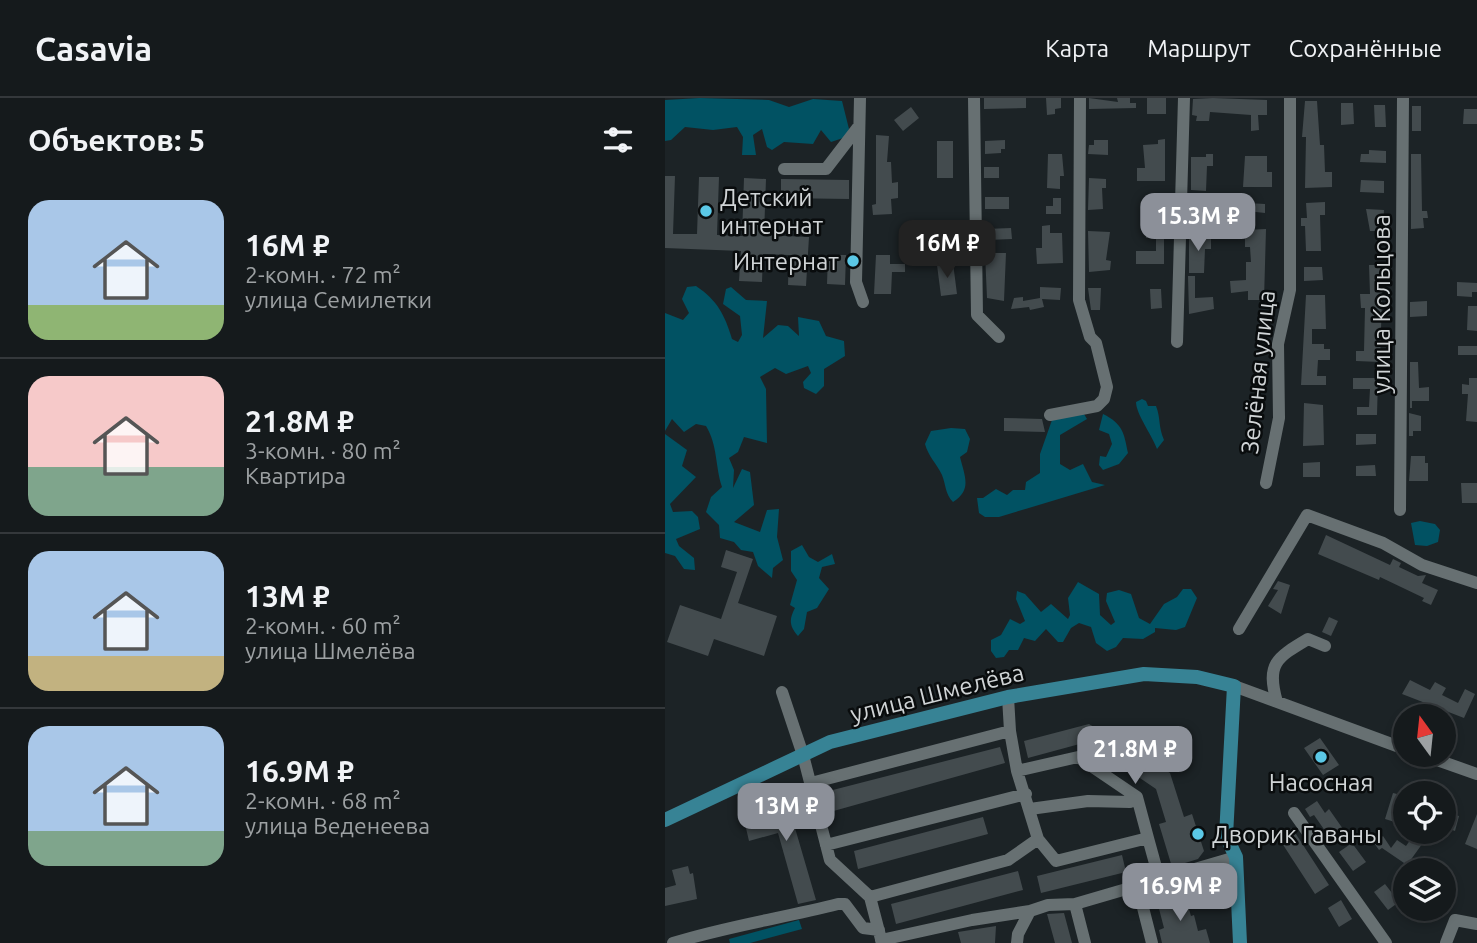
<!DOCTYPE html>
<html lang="ru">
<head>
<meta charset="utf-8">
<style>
	body { margin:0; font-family:Ubuntu,sans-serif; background:#1e2325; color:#f1f3f6; height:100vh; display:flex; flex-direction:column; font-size:26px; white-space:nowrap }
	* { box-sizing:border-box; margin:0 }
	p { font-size:23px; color:#9da1a3 }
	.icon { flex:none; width:38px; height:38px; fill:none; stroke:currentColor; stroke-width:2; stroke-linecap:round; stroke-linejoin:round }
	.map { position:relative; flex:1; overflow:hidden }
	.panel { display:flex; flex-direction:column; background:#151a1c; width:665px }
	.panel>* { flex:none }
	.needle { width:46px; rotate:345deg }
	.controls { position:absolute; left:728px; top:606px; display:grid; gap:14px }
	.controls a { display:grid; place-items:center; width:63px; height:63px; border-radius:50%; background:#151a1c; box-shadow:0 4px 10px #0003,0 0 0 2px #34383b; font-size:35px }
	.price { position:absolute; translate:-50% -60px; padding:0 16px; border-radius:14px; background:#8c9099; color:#fff; font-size:23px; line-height:46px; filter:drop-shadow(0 2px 4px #0008) }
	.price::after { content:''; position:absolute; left:50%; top:42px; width:21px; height:16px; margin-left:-10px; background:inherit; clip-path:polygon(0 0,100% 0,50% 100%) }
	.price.current { background:#222; color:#fff }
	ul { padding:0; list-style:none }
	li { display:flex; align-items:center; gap:21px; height:175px; padding:0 28px }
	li+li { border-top:2px solid #34383b }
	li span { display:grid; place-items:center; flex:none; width:196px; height:140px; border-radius:21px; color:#555 }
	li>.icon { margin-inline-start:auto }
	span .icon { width:84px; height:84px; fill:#fffc; stroke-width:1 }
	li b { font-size:30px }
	h2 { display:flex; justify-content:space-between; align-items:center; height:84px; padding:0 28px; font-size:30px }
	header { display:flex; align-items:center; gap:42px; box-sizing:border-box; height:98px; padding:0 35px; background:#151a1c; border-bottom:2px solid #34383b }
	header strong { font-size:33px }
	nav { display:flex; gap:38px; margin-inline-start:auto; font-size:24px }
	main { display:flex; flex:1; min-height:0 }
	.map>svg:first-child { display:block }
</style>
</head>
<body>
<header>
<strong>Casavia</strong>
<nav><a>Карта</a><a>Маршрут</a><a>Сохранённые</a></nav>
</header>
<main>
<section class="panel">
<h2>Объектов: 5<svg class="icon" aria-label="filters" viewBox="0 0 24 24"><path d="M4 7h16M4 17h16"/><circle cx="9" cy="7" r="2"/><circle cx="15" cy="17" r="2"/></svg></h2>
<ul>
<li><span style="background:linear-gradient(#a9c7e8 75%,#8fb573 0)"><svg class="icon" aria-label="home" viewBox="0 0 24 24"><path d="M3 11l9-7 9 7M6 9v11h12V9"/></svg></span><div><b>16M ₽</b><p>2-комн. · 72 m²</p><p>улица Семилетки</p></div></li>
<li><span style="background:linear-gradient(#f6c9c9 65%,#7fa58c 0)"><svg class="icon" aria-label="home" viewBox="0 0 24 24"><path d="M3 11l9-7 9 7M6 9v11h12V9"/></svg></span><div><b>21.8M ₽</b><p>3-комн. · 80 m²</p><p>Квартира</p></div></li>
<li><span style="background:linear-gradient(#a9c7e8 75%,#c2b280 0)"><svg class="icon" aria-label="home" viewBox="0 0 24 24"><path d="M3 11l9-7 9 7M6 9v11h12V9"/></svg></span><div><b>13M ₽</b><p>2-комн. · 60 m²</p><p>улица Шмелёва</p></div></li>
<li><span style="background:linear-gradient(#a9c7e8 75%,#7fa58c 0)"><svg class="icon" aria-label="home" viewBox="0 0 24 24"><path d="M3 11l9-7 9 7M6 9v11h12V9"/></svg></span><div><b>16.9M ₽</b><p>2-комн. · 68 m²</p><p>улица Веденеева</p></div></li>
</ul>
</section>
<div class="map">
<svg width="812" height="845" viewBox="0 0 812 845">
	<rect width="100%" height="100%" fill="#1c2326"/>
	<path fill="#015263" d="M35,0L104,2L124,9L148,1L177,3L184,31L181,39L166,44L156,32L148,46L119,44L107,52L102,49L97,31L88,37L91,57H77L78,39L72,29L48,32L20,29L6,42L0,43V2Z
		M31,188C52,202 60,217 67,241L73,244L77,237L75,218L58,206L61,191L66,189L81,202L102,203L98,240L113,227L123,228L134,238L133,219L154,223L161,238L179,243L180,258L159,271V288L151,296L139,290L138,284L146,275L143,268L121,276L110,270L95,279L101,291L102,345L79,339L73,354L64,360L69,372L68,390L77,371L85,374L89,407L69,424L95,434L102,412L114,411L112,439L118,462L108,470L107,480L93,468L88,454L76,452L69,444L55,440L54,427L41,414L46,399L57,389C50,368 53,348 41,328L31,326L19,334L7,321L0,333V215L18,222L24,215L17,201L22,189Z
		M477,301L481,303L483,308H491C496,321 493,328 499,342L492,351C487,337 471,316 471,304Z
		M419,316L422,321L395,337V366L405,372L418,366L427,384L440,387L334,419H320L314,415L312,400H318L331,391L342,397L348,392H360L361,384L375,375V356L387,322Z
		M438,316C458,326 459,335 463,355L454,366L438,372L434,367L435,358L441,359L447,346L444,336L434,332Z
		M286,330L300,331L305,341L302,354L295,359C300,379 307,392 288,404C280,396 281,387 277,377C272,366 263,358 260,346L266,333Z
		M0,336L22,352L17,368L31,379L5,406L8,414L27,413L33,419L35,431L11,441L14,448L29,460L30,472L19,471L10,458L0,455Z
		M755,423L770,426L775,432L773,444L762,448L750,447L746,425Z
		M137,447L144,459L153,464L167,456L170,466L157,469L154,480L164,491L152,510L142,514L139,531L133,538C124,528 124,521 130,510L125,507L132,482L126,473V453Z
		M413,484L434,496L435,517L446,527L450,524L441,503L442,495L454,492L466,496L474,520L485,526L499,506L512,499L518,491H526L532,500L520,529L511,532L490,530V534L478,541L458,540L451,549L442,553L431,545L426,529L414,525L406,530L398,544H393L381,531L370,543L359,540L353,552H344L339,559L331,560L326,553V542L336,537L345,521L355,526L360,523L351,501L352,493L360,496L376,514L386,506L403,521L405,517L403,500Z
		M134,822L137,831L85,845H65L64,841Z"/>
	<path fill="#434b4e" d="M319,0H361V10L319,11Z
		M381,0H396V10L390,11V16L382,17Z
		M424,0L453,4L452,0H465V5H471V10L424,11Z
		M482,0H501V16H482Z
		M548,0L602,2V17H593L594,32L586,33V17L545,14L544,23H531L532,18L527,17L528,1Z
		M640,3H652L655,47H659L660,74H667V89L640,90L641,39H637Z
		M676,5H688L689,26L676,27Z
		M709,7H720L721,29H710Z
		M747,8H756V33H747Z
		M246,9L254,20L238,33L229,22Z
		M799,11H812V26H798Z
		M211,37L224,38L222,64H226L227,85L233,84V100L226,101L227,116L208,117L207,107L211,106Z
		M500,41V83H472V70H480L478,47L493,46V42Z
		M340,42V51H336V55L320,56V43Z
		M429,42H443V57L423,56L424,47H429Z
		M272,43H288V80H272Z
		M704,52L721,53V65L695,64L696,56H704Z
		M383,56H397L399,78H395V91L382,90Z
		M541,56H548V68H542L541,93L526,92V59H541Z
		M746,56H756L757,113H762L763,120H758L759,130L746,131Z
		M580,58H602V74H607V89H578Z
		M319,69H334V80H319Z
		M0,78H10L8,136H32L34,79H54L52,137L77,138L79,80L101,81L99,137L144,139L141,188L123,187L124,157L98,156L97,184L74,183L76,153L0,150Z
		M424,80L441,81V90H437L438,111L423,112Z
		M116,81L184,82V101L116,100Z
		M696,82L719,83V95L695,94Z
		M320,99H344V111H320Z
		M388,100H396V116H381V108H388Z
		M484,100L499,102V166H471V153H491V140H481L478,103H484Z
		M660,104V117H655L656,153H641L640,128H636V120H642L641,105Z
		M582,105L600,106V115L582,113Z
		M525,106H549V117H524Z
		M701,111L719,112L718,133H705Z
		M385,127V135H397L398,165L372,166L371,150H377V128Z
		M346,130L347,141L322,142L321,131Z
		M601,131L599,202H583V193L566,195L565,183L581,182V164H586L585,149H580V132Z
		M423,133L445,134L441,162L446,163L445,172L424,174Z
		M524,138H546V151H540L539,175H524Z
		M320,155H341L339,203L322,200Z
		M163,157H181L180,187L162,186Z
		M211,157H225V166H240V174H227L226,196H209Z
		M288,165L292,196L276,198L272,167Z
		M704,167H718L715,264L691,263V253H699L700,210H696L695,196H705Z
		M639,169H657L658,182L639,183Z
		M523,178H530V200L548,199L549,211L524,216Z
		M792,184L812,185V194H807V199L792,198Z
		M375,189L396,190L395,202L377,201L379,209L365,212L364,209L346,211L349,200L358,199V203L375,200Z
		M423,190H436L435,212H426Z
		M485,191H496L497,210L486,211Z
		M641,197H660L661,231H647V246H659V251H665V262H653L652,278H661V287H636Z
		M762,203V218L745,219V204Z
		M803,208H812V233L802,232Z
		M793,248H812V257H793Z
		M745,264H753L754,290L764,289V303H747V310H745Z
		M688,280H713L712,317H692V309H704L705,291H688Z
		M804,280H812V324L801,323L803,296H797V286L804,287Z
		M639,305L658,307L659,347L638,348Z
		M744,315L756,318V333H748V338H744Z
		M339,320L377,321L380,334L339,333Z
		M691,336H711V346L691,347Z
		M746,358H760V365H763V383H744Z
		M655,364V379H638V365Z
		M710,367L711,378H691V368Z
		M796,385H812V405H797Z
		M661,437L725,467L728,461L736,465L734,469L753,478L761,477L757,485L773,492L766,507L757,503L759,500L715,479L714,482L653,456Z
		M61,452L88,461L73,505L112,518L99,558L49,541L43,558L2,544L15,507L56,521L72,474L56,469Z
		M613,483L625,487L616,516L603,508L613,492L608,491Z
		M664,519L673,523L666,538L657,534Z
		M745,582L765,592L770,584L781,590L777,597L793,605L800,591L810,596L799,620L737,596Z
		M424,626L505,675L519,719L527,716L539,753L533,761L507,769L494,726L501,724L491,691L422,644L363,660L359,643Z
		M655,640L674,667L658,677L639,650Z
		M335,649L340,665L165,714L160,694Z
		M728,695L740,698L733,725L720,721Z
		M117,699L120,708L131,705L137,728L130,730L151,802L133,806L113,735L84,743L80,726L95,722L94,716L103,713L101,704Z
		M652,703L660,715L664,711L678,731L665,740L649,717L645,719L640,711Z
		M779,713L794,718L790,733L779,729Z
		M812,716V751L800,746Z
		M318,719L323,736L193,771L189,753Z
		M627,730L664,787L650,796L613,739Z
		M750,735L760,742L742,767L717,750L714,752L709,745L718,738L726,750L732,742L741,748Z
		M687,745L701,764L688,773L674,754Z
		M457,757L461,774L376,795L372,778Z
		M23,768L25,776L28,775L32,801L0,808V790L11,787L7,772Z
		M353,773L358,792L231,826L226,806Z
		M720,786L734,804L723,812L709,794Z
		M515,796L517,802L521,801L526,818L529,817L533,833L541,831L545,845H497L494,832L499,830L493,807L500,805L499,801Z
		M676,802L687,821L674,829L663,810Z
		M399,815L407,845H390L382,816Z
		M331,828L330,845H296L293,834Z"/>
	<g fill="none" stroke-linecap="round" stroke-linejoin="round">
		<path stroke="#677072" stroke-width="12" d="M195,0L191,184L198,204
			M309,0L312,217L334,239
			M119,71H161L194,28
			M512,244L519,0
			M385,317L432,308L439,301L442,289L431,245L425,239L414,202L415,0
			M601,385L614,320L613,246L625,192V0
			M735,412L738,0
			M574,531L642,417L718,445L757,467L812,485
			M569,588L740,651
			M117,594L138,657L165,762L205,799L217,845
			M343,599L345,633L352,673L373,741L391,763L483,740L472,699L413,659L352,673
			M612,604C601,566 611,560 643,541L660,548
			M755,656L812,676
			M146,685L345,633
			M365,711L423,703L465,704L472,699
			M629,715L721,845
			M483,740L494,780
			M161,747L361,696
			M473,790L487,845
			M205,799L343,762L373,741
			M216,842L307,822L365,813L383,807L410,806
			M8,845C62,828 118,820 173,806H180L198,830L214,832
			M352,845L353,836L365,813
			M420,845L410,806L571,759
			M781,845L790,822L812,826"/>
		<path stroke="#378395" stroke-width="14" d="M0,722L165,644L343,599L479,576L532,579L569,588L561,738L571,759L575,845"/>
	</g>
	<g fill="#5bc8e6" stroke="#090c0d" stroke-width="2.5">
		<circle cx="41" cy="113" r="7"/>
		<circle cx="188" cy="163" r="7"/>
		<circle cx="656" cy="659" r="7"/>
		<circle cx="533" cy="736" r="7"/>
	</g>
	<g text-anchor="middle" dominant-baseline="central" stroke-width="5" stroke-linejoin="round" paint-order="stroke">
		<g font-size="24" fill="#d0d4d6" stroke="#090c0d" text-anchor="start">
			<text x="55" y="99">Детский<tspan x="55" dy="28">интернат</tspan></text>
			<text x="174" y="163" text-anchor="end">Интернат</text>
			<text x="656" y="684" text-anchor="middle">Насосная</text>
			<text x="547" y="736">Дворик Гаваны</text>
		</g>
		<g font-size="24" fill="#d0d4d6" stroke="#090c0d">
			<text transform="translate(716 206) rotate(-90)">улица Кольцова</text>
			<text transform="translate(593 274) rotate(-84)">Зелёная улица</text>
			<text transform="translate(272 595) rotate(-14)">улица Шмелёва</text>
		</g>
	</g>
</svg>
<div class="controls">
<a><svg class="needle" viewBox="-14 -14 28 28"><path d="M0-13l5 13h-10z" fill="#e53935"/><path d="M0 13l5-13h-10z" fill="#9da1a3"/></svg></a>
<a><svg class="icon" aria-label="locate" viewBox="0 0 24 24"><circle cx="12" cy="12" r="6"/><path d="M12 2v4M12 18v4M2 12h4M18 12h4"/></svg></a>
<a><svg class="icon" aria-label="layers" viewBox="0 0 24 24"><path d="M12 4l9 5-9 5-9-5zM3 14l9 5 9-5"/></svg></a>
</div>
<b class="price" style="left:533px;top:155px">15.3M ₽</b>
<b class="price current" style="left:282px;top:182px">16M ₽</b>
<b class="price" style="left:470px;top:688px">21.8M ₽</b>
<b class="price" style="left:121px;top:745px">13M ₽</b>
<b class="price" style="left:515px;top:825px">16.9M ₽</b>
</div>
</main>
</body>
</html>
